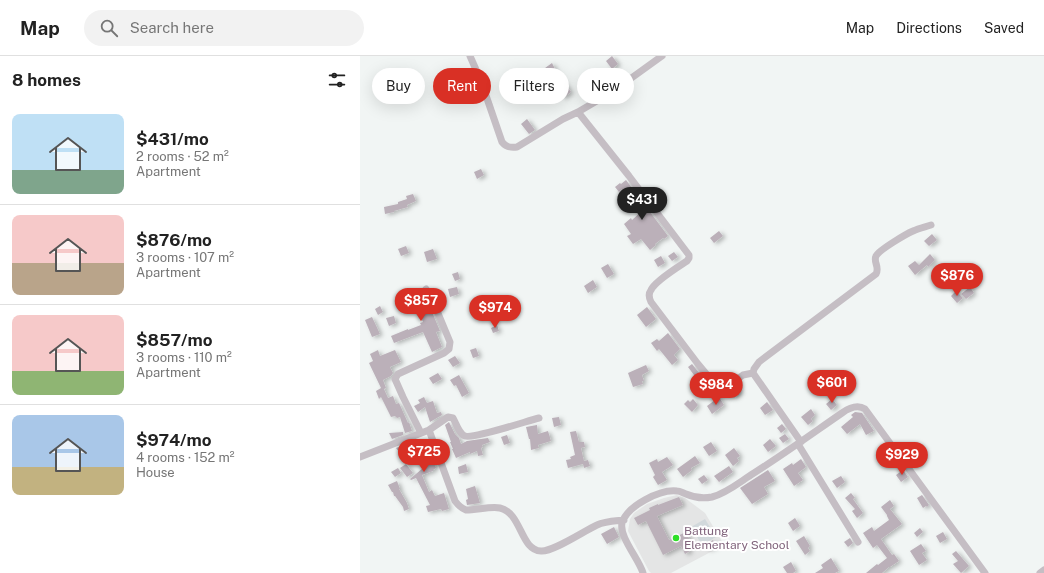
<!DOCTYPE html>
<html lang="en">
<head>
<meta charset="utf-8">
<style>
	body { margin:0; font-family:"Public Sans",sans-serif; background:#f2f2f2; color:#222; height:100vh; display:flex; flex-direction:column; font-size:15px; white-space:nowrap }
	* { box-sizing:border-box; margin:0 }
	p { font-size:13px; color:#767676 }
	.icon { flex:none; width:22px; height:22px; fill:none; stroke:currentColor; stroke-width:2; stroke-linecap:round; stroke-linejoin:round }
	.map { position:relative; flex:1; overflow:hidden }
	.drawer { display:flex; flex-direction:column; background:#fff; width:360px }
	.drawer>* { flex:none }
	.banner { position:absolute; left:12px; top:12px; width:380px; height:36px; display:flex; gap:8px }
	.price { position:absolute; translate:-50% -34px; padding:0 9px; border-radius:14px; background:#d93025; color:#fff; font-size:13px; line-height:26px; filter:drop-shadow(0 1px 2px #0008) }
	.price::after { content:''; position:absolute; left:50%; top:24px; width:12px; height:9px; margin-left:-6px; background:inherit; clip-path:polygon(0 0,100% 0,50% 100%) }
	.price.current { background:#222; color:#fff }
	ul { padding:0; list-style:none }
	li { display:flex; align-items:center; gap:12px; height:100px; padding:0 12px }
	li+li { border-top:1px solid #e0e0e0 }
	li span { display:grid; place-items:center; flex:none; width:112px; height:80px; border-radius:8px; color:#555 }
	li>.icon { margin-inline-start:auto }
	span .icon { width:48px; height:48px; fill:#fffc; stroke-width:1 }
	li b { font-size:17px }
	h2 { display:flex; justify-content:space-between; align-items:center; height:48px; padding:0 12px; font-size:17px }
	.pill { padding:0 14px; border-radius:18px; background:#fff; box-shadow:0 4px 16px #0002; font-size:14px; line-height:36px }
	.pill.current { background:#d93025; color:#fff }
	header { display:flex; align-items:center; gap:24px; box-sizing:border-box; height:56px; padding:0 20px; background:#fff; border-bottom:1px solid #e0e0e0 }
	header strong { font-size:19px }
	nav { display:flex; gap:22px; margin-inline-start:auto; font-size:14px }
	.search { width:280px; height:36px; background:#f2f2f2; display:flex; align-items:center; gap:10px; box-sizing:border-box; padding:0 14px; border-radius:22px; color:#767676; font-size:15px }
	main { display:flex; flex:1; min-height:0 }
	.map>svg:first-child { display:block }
</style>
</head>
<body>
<header>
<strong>Map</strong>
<div class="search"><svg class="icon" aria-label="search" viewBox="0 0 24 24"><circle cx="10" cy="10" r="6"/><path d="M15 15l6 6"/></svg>Search here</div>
<nav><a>Map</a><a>Directions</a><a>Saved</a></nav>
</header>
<main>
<section class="drawer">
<h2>8 homes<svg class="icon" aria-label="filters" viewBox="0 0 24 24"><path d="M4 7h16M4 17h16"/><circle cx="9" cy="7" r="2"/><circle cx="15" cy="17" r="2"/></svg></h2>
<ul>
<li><span style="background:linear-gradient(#bfe0f5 70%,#7fa58c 0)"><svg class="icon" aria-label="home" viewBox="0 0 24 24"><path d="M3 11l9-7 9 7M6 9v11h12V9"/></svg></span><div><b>$431/mo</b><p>2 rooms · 52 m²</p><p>Apartment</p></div></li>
<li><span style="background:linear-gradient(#f6c9c9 60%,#b9a48a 0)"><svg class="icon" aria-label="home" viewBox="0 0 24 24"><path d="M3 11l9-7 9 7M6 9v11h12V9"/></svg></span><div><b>$876/mo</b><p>3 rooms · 107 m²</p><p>Apartment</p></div></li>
<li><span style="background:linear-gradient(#f6c9c9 70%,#8fb573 0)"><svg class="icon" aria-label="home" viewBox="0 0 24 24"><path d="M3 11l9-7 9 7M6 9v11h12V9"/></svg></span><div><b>$857/mo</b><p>3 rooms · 110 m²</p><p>Apartment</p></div></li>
<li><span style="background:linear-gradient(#a9c7e8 65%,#c2b280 0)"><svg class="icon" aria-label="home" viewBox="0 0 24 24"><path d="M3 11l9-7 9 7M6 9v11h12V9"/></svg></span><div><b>$974/mo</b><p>4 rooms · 152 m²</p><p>House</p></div></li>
</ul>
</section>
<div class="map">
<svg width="684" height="517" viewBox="0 0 684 517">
	<defs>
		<filter id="shadow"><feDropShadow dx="3" dy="1.5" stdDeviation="2" flood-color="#0004"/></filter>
	</defs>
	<rect width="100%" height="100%" fill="#f1f5f4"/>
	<path fill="#e4e5e5" d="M317,439L325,442L345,457L364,489L311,517H291L289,515L268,475L270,463L274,457L287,448L304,442Z"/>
	<path fill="#d2d9dc" d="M345,463L356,481L342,489L331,471Z"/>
	<path fill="#bbb0b9" filter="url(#shadow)" d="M252,0L258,8L252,13L246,5Z
		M192,7L195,13H194L211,36L203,42L197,33L192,26L193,25L185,12Z
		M167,63L175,74L169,78L161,68Z
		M121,113L124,119L117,123L114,116Z
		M266,124L308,180L304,183L303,182L295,188L296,189L290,194L281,183L273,188L267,180L271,178L264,168L271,162L272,164L282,155L275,145L273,146L262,133L259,136L255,131L260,127L261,128Z
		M53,138L56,145L47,149L48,151L34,155V156L25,158L24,151L38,148V146L47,143L46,140Z
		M359,175L363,180L354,187L350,182Z
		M572,178L577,184L569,190L564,185Z
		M46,190L49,197L41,200L38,193Z
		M73,193L77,203L67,206L64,196Z
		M314,196L318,201L312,205L308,200Z
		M570,198L575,204L568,211L567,209L555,219L548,210L555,205L559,209Z
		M301,200L305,207L298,211L294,204Z
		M248,208L254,218L247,222L241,212Z
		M98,216L100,223L95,225L92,218Z
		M576,221L580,227L576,230L572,224Z
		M233,224L237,231L228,237L224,230Z
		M97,231L99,238L90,241L88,233Z
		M610,231L614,237L606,243L601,238Z
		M61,233L67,246L63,248L68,258L72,256L80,275L76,276L82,291L72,296L63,276L34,287L31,280L48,273V274L61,269L60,267L63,266L56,250L50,252L45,238Z
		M596,235L603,242L597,247L591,240Z
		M20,250L23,256L18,259L15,253Z
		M287,251L296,263L286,271L277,259Z
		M34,260L36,267L29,270L26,262Z
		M12,261L20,278L12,281L5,264Z
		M137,269L139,275L133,277L131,272Z
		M308,277L320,293L314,299L318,304L312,309L299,293L297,295L291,287L297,283L299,285Z
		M116,292L119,300L113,302L110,294Z
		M18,294L20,300L35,294L41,306L30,311L33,317L31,320L23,324L26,332L24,333L28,342L33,340L36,348L39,347L48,367L49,366L52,375L45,377L40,361L37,362L35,360L31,361L21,341L19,343L16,335L21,332L9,307L13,305L10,298Z
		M95,300L100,307L93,311L88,304Z
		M332,308L347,327L341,332L335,325L337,323L328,311Z
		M286,309L289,315L282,319L284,325H282L283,328L273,331L268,317Z
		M78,317L82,323L73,328L69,322Z
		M99,319L109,337L102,341L96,329L94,330L90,324Z
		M376,330L381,336L374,342L368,335Z
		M64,341L67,347L73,345L77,357L81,356L82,359L70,366L65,351L58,356L54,350L60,347L58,344Z
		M359,341L364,349L352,358L347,350Z
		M333,343L338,349L332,356L324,348L328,344L330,346Z
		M472,343L477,349L471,354L466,348Z
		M407,346L413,354L405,359L400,352Z
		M451,353L455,359L451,363L453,365L448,369L441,361Z
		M495,356L502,357L514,375L506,379L500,368L487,378L481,371L493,361L491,359Z
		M199,361L201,369L194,371L192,362Z
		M89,366L95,378L99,382L101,388L107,385L128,382L130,386L122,389L123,391L121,392L123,399L118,400L117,395L110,398V396L96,402L92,393H93L90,386H91L85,369Z
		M422,368L426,373L421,377L417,372Z
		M177,369L178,378L188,375L191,385L178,389L179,392L171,394L170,383H169L166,371Z
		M216,375L219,386H224L225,391L221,392L224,405L228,404L230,410L224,412L223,408L208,412L206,404L211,403L210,401L215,399L210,376Z
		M43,376V379L32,383L29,377Z
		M425,378L429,383L423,387L419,382Z
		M147,379L150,387L144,389L141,381Z
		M410,383L416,390L408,396L403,389Z
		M64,384L69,397L76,412L73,414V415L62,419L69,436L72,434L75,440L84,437L89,453L82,455L81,453L68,456L66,450L70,449L56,422L51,424L50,423L63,412L54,400L46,405L36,392L54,385L55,388Z
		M351,386L357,395L349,400L343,391Z
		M374,392L380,400L377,402L379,405L373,410L365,399Z
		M335,400L340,407L331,412L332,414L323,421L317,413Z
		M307,401L313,409L302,416L307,424L298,429L293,421L295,419L289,407L297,403L298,406Z
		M441,403L446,411L438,417L443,424L434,430L423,413L432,407L433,409Z
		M46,408L53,417L47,421L40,412Z
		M106,408L108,416L99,418L98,411Z
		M369,410L373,416L359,426L354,420Z
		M38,412L41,417L35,421L31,416Z
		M408,414L415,425L404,431L408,438L392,448L380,432Z
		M543,414L548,421L541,426L536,419Z
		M344,419L348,424L342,428L338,423Z
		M481,420L485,426L477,432L472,425Z
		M37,425L40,433H39L47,447L49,453L44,455L43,451L35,440H34L33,436H32L28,429Z
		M115,430L120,447L107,449L106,444L108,443L106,433Z
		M491,437L495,442L493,443L503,457L497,462L492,455L495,453L485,442Z
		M562,439L569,449L567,451L566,450L563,452L557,442Z
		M319,441L323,449L297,460L309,484L326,476L330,485L326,487L330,495L325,498L321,490L303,499L286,465L278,469L274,462L290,454L289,452L298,448V449Z
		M530,444L534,450L530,453L542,468L521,483L532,499L534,498L539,505L530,511H529L522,517H506L517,508L518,509L527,502L517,489L513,492L503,477L512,471L514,475L529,464L527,460V459L521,451Z
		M435,462L440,470L433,475L428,467Z
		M254,471L259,481L247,488L241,478Z
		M560,472L563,476L557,481L554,477Z
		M583,476L587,483L580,487L576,480Z
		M444,480L450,490L448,492L450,495L445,499L436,485Z
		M490,482L493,487L488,491L484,486Z
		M353,484L356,490L348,494L345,489Z
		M561,488L566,495L562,497L567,504L559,509L550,495Z
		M596,495L609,510L601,517L593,508L598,505L592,498Z
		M471,502L479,515L475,517H455L463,512L461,509Z
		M431,506L436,515L433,517H427L423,511Z"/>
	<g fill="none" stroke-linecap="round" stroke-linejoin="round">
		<path stroke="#c5bec4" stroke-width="7" d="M110,0L121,25L142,86C146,91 150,92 157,91L203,63L218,56L269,120L329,199V202L327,205C318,211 295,225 291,234C288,238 289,242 291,246L338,308L353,326L357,330L361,331H366L383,319L393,317L441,386
			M218,56L252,36L302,0
			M393,317L394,313L399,306L516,218C520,211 513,206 516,200C519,194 546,178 553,175C559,172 565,171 571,169
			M69,374L95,445C98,449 101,452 106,454C117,454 131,450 140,452C162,457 160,494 181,495C193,496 224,475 237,469C245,465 254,465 264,464
			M61,377L43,341L35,323L38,318L84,297L89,293L90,286L75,250L66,233
			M438,388L498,486
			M0,401L69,374L88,361L93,362C96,367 99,378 105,380C113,383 167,365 179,362
			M283,517C279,503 259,481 262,467C267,450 300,433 317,435C320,435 323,437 326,438C335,442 342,443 352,441C367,437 381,425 394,417C424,398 453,377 482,357C489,352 497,348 505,353L625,517
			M680,517L684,514"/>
	</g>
	<circle fill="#2edf27" stroke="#fff" stroke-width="1.5" cx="316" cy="482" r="4"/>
	<g text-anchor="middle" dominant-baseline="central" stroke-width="4" stroke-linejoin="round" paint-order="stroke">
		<g font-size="12" fill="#81647c" stroke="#fff" text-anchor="start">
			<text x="324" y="475">Battung<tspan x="324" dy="14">Elementary School</tspan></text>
		</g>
	</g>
</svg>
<b class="price current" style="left:282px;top:165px">$431</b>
<b class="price" style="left:597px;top:241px">$876</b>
<b class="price" style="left:61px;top:266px">$857</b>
<b class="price" style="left:135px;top:273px">$974</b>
<b class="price" style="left:472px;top:348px">$601</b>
<b class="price" style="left:356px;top:350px">$984</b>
<b class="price" style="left:64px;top:417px">$725</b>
<b class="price" style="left:542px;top:420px">$929</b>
<div class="banner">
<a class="pill">Buy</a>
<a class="pill current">Rent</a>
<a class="pill">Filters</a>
<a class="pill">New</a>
</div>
</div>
</main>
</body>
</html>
